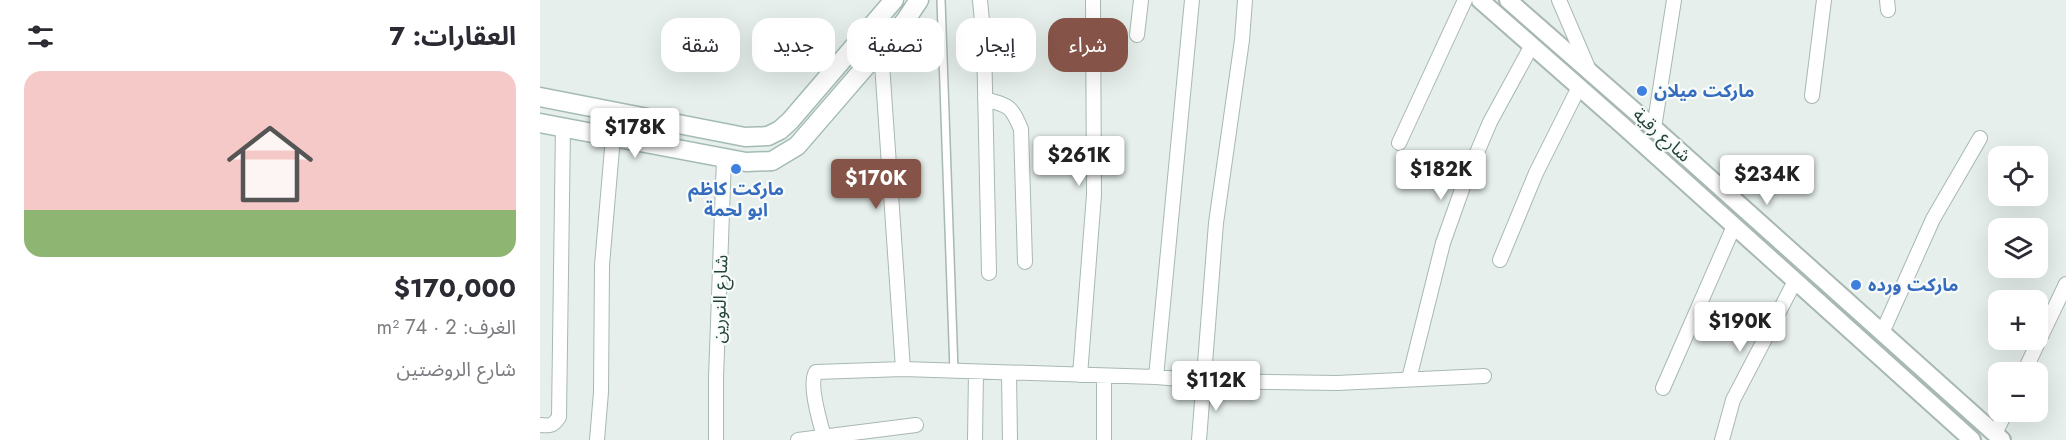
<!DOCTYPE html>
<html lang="ar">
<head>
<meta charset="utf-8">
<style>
	body { margin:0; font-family:Jost,"Noto Sans Arabic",sans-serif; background:#f2f2f3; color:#2b2b33; direction:rtl; height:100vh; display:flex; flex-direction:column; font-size:22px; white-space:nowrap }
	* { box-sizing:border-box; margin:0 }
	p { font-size:20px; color:#7c7c81 }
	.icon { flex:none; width:33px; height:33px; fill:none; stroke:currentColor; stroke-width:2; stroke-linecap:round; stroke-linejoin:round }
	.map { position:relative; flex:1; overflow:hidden; direction:ltr }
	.side { display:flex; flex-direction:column; background:#fff; width:540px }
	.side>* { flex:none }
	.hud { position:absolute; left:18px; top:18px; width:570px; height:54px; direction:rtl; display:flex; gap:12px }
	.tools { position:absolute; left:1448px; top:146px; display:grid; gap:12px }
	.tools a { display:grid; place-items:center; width:60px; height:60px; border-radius:12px; background:#fff; box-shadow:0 6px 24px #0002; font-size:30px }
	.price { position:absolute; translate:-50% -51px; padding:0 14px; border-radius:6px; background:#fff; color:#222; font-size:20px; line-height:39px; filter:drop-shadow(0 2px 3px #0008) }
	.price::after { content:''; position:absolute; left:50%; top:36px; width:18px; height:14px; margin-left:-9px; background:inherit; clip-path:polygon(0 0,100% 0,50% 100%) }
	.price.active { background:#855347; color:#fff }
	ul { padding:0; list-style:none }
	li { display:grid; align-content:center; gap:12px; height:318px; padding:0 24px }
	li span { display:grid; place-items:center; height:186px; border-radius:18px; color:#555 }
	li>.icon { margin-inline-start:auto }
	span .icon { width:108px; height:108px; fill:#fffc; stroke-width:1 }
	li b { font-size:26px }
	h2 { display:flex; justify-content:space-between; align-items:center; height:72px; padding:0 24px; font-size:26px }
	.chip { padding:0 21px; border-radius:18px; background:#fff; box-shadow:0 6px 24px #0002; font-size:21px; line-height:54px }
	.chip.active { background:#855347; color:#fff }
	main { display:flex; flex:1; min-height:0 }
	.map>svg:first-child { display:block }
</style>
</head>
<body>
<main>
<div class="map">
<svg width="1526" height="440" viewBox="0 0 1526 440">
	<rect width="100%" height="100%" fill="#e6efeb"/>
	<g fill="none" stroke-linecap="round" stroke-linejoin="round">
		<defs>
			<path id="service" d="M401,0L414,371"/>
			<path id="minor" d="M440,0L444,42L449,273
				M1019,0L1049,70
				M1347,0L1348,10
				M597,35L601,0
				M341,49L363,369
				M1272,96L1284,0
				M445,99C470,106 471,106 481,129L485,262
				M1114,128L1134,0
				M859,143L925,0
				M960,260L996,173L1039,87
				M1342,333L1393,219L1440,138
				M1484,372L1526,284
				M469,373L470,440
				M540,375L554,195L553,0
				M616,377L652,0
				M869,379L903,243L925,181L950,122L992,45
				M1123,388L1194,226
				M0,425C10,426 13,426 19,417L23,127
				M1455,434L1466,411
				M57,440L61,392L62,265L73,137
				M176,440V378L184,158
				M258,440L376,425
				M285,440C281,426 268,384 276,372L363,369L616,377L663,381L797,383L944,376
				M435,440L436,372
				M564,440V376
				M659,440L676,223L702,40L705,0
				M1182,440L1193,400L1255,281"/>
			<path id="tertiary" d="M940,0L1081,124L1432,440
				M968,0L1114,128L1462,440"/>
			<path id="secondary" d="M0,97L205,137L228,136L240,130L250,121L354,0
				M0,123L206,162L232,161L257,146L365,21L379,0"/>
		</defs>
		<use href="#service" stroke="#a8b8b2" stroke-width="10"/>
		<use href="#minor" stroke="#a8b8b2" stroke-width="16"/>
		<use href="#tertiary" stroke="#a8b8b2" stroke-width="20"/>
		<use href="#secondary" stroke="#a4bbb3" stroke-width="21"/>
		<use href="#service" stroke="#fff" stroke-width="7"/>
		<use href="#minor" stroke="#fff" stroke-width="14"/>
		<use href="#tertiary" stroke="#fff" stroke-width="16"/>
		<use href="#secondary" stroke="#fff" stroke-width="18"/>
	</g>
	<g fill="#3f7fe0" stroke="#f7fbf9" stroke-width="2">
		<circle cx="1102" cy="91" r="6"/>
		<circle cx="196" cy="169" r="6"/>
		<circle cx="1316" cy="285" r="6"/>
	</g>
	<g text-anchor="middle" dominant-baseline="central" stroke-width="4.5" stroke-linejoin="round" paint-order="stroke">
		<g font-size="18" font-weight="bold" fill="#366cbe" stroke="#f7fbf9" text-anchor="start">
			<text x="1114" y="91">ماركت ميلان</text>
			<text x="196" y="189" text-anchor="middle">ماركت كاظم<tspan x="196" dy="21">ابو لحمة</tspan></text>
			<text x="1328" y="285">ماركت ورده</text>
		</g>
		<g font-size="18" fill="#24423a" stroke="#f7fbf9">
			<text transform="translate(1122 135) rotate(42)">شارع رقية</text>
			<text transform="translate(180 299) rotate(-88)">شارع النورين</text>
		</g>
	</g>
</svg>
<div class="tools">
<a><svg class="icon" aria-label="locate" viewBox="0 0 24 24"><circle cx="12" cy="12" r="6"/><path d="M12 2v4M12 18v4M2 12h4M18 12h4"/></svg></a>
<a><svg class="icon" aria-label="layers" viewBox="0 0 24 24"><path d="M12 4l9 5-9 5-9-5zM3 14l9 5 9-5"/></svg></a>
<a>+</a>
<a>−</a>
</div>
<b class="price" style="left:95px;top:159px">$178K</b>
<b class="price" style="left:539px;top:187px">$261K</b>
<b class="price" style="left:901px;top:201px">$182K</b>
<b class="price" style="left:1227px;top:206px">$234K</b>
<b class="price active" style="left:336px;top:210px">$170K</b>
<b class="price" style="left:1200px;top:353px">$190K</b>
<b class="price" style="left:676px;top:412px">$112K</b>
<div class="hud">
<a class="chip active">شراء</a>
<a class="chip">إيجار</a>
<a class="chip">تصفية</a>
<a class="chip">جديد</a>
<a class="chip">شقة</a>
</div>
</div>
<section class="side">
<h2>العقارات: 7<svg class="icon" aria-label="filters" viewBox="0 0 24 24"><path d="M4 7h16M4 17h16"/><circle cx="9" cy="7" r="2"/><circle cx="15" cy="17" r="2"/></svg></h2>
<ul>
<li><span style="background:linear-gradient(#f6c9c9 75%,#8fb573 0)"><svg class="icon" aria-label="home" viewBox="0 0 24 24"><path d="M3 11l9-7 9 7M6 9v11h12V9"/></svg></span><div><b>$170,000</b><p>الغرف: 2 · 74 m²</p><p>شارع الروضتين</p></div></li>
</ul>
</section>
</main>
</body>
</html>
